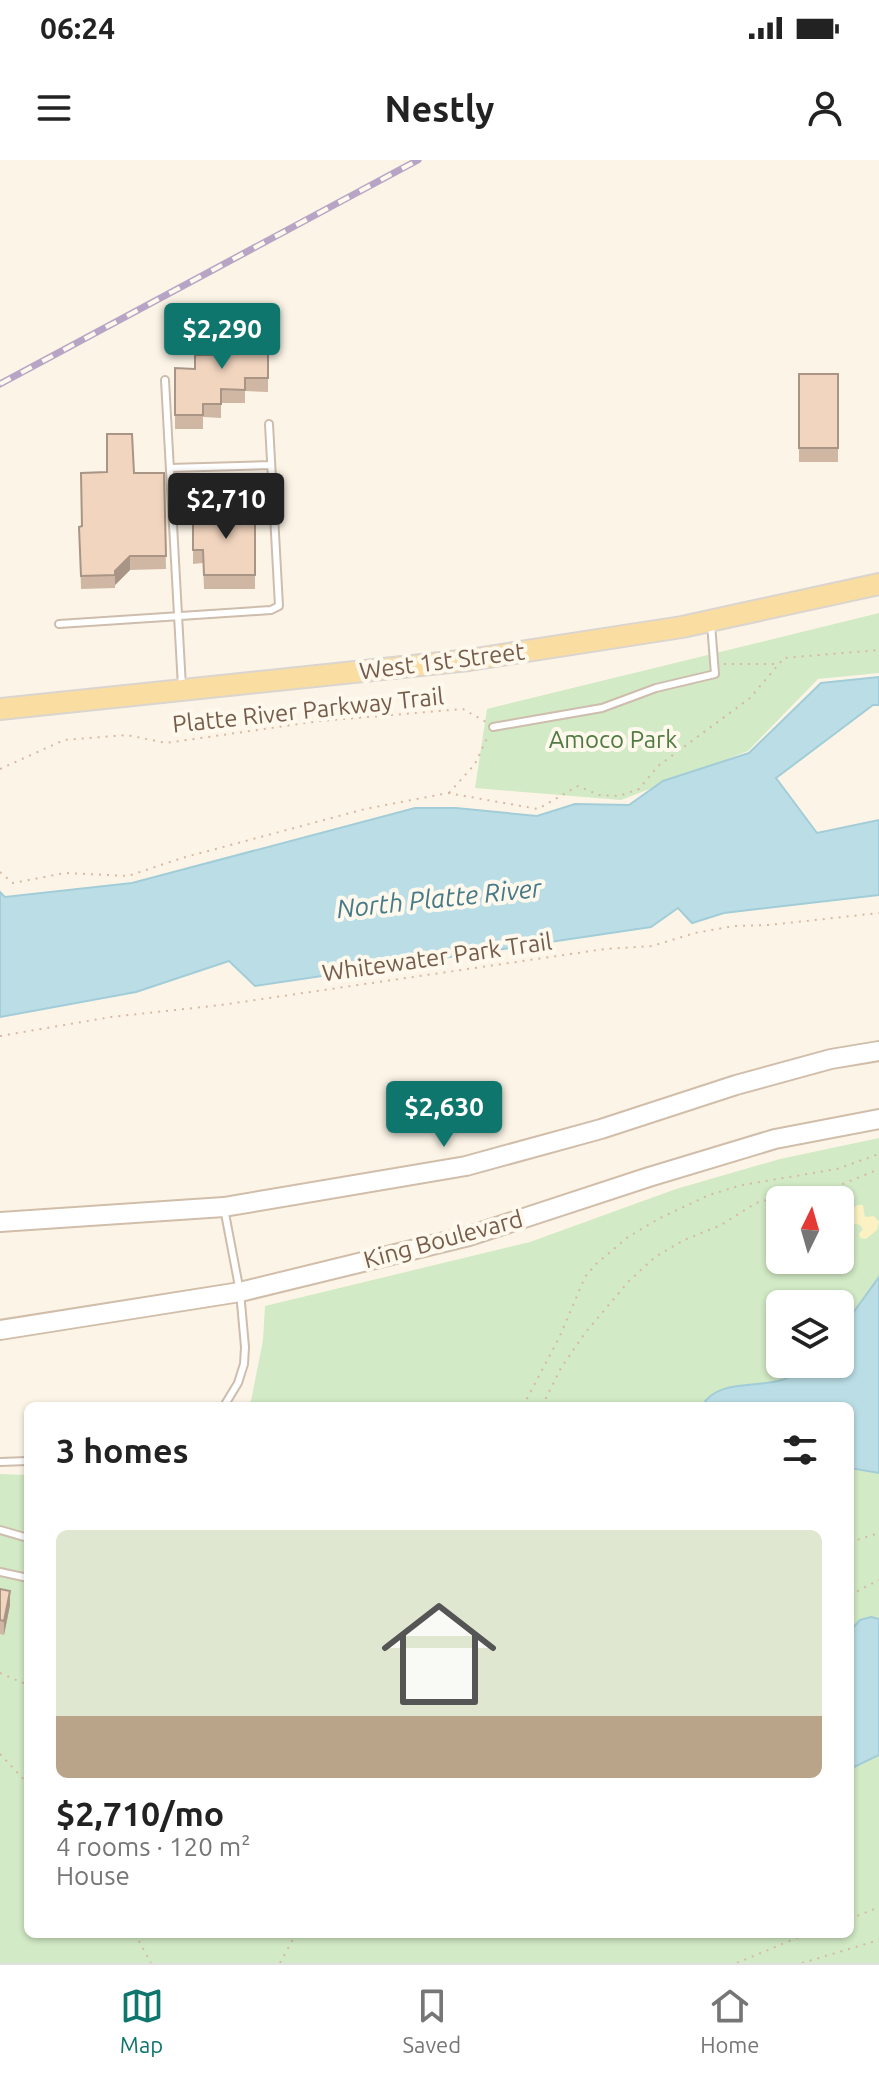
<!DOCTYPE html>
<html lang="en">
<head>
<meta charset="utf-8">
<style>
	body { margin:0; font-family:Ubuntu,sans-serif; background:#f2f2f2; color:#222; height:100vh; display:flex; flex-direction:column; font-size:30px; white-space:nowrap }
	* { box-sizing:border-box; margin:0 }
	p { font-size:26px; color:#767676 }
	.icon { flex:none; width:44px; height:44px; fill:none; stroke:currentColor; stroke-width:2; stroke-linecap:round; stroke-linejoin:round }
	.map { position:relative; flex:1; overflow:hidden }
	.sheet { position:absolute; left:24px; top:1242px; width:830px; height:536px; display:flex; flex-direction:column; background:#fff; border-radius:12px; box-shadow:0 2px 6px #0004 }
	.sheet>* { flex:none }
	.needle { width:52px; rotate:5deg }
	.fabs { position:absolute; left:766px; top:1026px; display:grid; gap:16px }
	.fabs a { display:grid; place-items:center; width:88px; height:88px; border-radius:12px; background:#fff; box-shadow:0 2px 6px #0004; font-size:40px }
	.price { position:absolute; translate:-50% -68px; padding:0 18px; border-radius:8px; background:#0f766e; color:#fff; font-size:26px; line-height:52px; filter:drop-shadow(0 2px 4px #0008) }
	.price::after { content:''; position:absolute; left:50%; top:48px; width:24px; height:18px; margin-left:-12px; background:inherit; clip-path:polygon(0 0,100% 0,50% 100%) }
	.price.selected { background:#222; color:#fff }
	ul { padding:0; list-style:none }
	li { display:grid; align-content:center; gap:16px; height:424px; padding:0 32px }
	li span { display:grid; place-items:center; height:248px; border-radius:12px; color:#555 }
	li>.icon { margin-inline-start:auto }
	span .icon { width:144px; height:144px; fill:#fffc; stroke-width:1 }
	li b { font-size:34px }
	h2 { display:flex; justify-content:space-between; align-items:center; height:96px; padding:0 32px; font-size:34px }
	.status { display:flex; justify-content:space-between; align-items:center; height:56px; padding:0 40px; background:#fff; direction:ltr }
	.status svg { height:22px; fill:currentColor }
	header { display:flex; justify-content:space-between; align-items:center; height:104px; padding:0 32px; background:#fff; font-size:36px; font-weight:700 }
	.dock { display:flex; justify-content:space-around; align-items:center; height:112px; border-top:2px solid #e0e0e0; background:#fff; font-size:22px; color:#767676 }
	.dock a { display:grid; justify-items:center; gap:4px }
	.dock .selected { color:#0f766e }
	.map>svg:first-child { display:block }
</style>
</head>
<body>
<div class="status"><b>06:24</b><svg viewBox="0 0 49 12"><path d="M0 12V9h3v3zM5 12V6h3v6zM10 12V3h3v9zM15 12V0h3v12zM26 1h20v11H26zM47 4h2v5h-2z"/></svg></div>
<header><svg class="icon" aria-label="menu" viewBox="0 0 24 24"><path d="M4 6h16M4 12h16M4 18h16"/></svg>Nestly<svg class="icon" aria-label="person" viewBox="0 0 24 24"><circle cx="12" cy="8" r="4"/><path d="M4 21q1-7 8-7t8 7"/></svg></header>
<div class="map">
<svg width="879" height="1803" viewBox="0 0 879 1803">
	<rect width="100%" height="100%" fill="#fcf5e7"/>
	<path fill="#d2eac5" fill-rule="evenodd" d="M879,453V513L818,519L748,591L621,640L475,628L487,549Z
		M879,978V1803H0V1314L28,1315V1774H850V1246H247L251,1241L263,1180L265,1146L530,1082L676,1029L780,999ZM780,1040H840V1100H780ZM780,1144H840V1204H780Z"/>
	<path fill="#fbf1c2" d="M857,1045H863L865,1057L874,1056L879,1062L877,1070L866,1079L860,1078L859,1074L863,1069L860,1065L850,1063L847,1059L848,1053Z"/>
	<path fill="#bbdee6" stroke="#a2cdd8" stroke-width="2" d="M879,517V545H873L776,618L817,673L879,660V735L724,753L692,763L678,748L651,767L255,826L229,801L136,832L0,857V732L5,737L132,723L415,648H456L537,656L575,644L629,645L663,621L749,593L821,523Z
		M879,1117V1313L850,1308V1246H702C717,1219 757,1228 782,1220C793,1217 800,1210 809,1205C817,1201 831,1204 840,1204V1171Z
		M871,1457L879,1459V1595L850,1609V1471L860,1460Z"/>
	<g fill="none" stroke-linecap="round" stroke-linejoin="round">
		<defs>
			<path id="lane" d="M165,220L182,527
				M170,308L271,305
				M59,464L271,450L279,446L269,264
				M493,567L602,548L656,528L715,514L711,464
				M224,1048L240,1132L245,1187L244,1204L238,1223L224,1246
				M0,1302L28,1301
				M0,1370L28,1378
				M0,1412L28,1418"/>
			<path id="secondary" d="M0,1062L224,1047L466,1006L601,969L736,925L831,899L879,891
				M0,1170L240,1132L469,1076L649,1017L775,979L879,959"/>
			<path id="primary" d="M0,549L469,500L682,467L879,424"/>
		</defs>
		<use href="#lane" stroke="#cebdad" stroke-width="10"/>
		<use href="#secondary" stroke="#d1beaa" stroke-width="22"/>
		<use href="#primary" stroke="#dbd5d0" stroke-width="24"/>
		<path stroke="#d7b9a2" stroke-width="2" stroke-dasharray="2 6" stroke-linecap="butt" d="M724,504H777
			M0,609L64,580L127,575L166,583L320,561L463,549L486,562
			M449,633L475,604L488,576
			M0,712L13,723L65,713L128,716L182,698L365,649L448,633L538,649L578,626L599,635L619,636L639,629L658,606L750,538L784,498L879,490
			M0,876L111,857L221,845L605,789L652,786L695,773L734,766L769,765L879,753
			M523,1246L559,1178L585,1117L596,1104L628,1077L660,1058L709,1035L742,1025L837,1009L879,994
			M542,1246L561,1208L585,1173L629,1121L655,1097L684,1080L721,1065L756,1043L779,1037L831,1029L879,1009
			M850,1382L879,1373
			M850,1435L879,1420
			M0,1513L28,1525
			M0,1594L28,1624
			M850,1759L879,1747
			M135,1774L151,1803
			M280,1803L296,1774
			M737,1803L806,1774
			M802,1803L879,1780"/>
		<use href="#lane" stroke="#fff" stroke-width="6"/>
		<use href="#secondary" stroke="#fff" stroke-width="18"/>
		<use href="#primary" stroke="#fadda1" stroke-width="20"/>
		<defs>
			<path id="rail" d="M0,224L418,0"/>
		</defs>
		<use href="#rail" stroke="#b8a5c6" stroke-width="7"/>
		<use href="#rail" stroke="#fff9ed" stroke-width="4" stroke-dasharray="12" stroke-linecap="butt"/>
	</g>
	<path fill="#cfb7a4" d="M268,169V232L245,231V243H221V258L203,257V269H175V208L195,209L234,183Z
		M799,214H838V302H799Z
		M134,313H164L166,409L130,410L115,425V428L81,429L79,367L82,366Z
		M193,349H255V429H204L203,403L193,404Z
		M0,1429L10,1445L4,1475L0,1474Z"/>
	<path fill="#a99586" d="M130,396V410L115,425V411Z
		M10,1431V1445L4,1475V1461Z"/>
	<path fill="#f1d5bf" stroke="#a99586" stroke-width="2" d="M234,169H268V218H245V230L221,229V244H203V255H175V208L195,209V195H214V183H234Z
		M799,214H838V288H799Z
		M107,274H132L134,313H164L166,396H130L115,411V415L81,416L79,367L82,366L81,313L107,312Z
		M193,349H255V415H204L203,390H193Z
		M0,1429L10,1431L4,1461L0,1460Z"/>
	<g text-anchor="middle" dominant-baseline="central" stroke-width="8" stroke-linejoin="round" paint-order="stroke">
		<g font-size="24" fill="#765d4b" stroke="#fff9ed">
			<text transform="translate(442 501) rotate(-7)">West 1st Street</text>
			<text transform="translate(308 550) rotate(-6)">Platte River Parkway Trail</text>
			<text transform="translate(437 797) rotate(-8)">Whitewater Park Trail</text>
			<text transform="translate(443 1079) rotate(-15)">King Boulevard</text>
		</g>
		<g font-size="24" fill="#517b43" stroke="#fff9ed">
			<text x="613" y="579">Amoco Park</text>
		</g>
		<g font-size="26" font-style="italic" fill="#457a89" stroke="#fff9ed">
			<text transform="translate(439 738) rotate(-6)">North Platte River</text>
		</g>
	</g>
</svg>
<div class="fabs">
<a><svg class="needle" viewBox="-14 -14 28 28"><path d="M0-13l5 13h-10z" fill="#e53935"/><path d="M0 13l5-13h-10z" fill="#767676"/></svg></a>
<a><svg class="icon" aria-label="layers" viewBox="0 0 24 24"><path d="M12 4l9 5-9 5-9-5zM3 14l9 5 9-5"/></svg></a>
</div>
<b class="price" style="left:222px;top:211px">$2,290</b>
<b class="price selected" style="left:226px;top:381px">$2,710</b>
<b class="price" style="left:444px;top:989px">$2,630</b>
<section class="sheet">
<h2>3 homes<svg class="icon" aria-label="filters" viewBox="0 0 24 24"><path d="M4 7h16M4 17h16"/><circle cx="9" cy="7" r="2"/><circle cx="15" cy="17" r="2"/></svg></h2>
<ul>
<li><span style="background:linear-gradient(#dfe7d0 75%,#b9a48a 0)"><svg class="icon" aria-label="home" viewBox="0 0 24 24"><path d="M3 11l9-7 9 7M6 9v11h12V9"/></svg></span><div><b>$2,710/mo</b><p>4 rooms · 120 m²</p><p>House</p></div></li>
</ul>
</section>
</div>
<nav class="dock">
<a class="selected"><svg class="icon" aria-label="map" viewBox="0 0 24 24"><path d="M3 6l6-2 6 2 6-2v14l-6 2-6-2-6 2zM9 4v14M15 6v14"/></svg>Map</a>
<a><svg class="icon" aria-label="saved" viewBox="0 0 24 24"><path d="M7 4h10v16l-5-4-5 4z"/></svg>Saved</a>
<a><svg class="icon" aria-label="home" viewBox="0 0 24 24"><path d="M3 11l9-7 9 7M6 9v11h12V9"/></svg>Home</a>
</nav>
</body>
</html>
